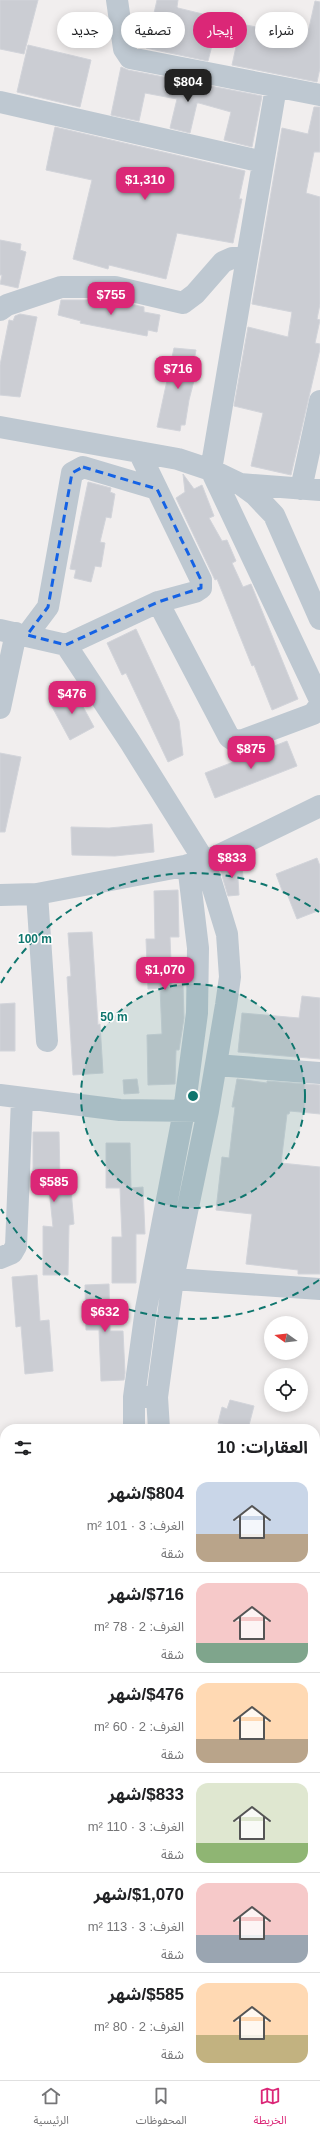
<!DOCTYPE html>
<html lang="ar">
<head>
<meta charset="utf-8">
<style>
	body { margin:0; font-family:Helvetica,"Noto Sans Arabic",sans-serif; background:#f2f2f2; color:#202124; direction:rtl; height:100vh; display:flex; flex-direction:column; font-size:15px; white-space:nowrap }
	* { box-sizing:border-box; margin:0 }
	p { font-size:13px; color:#757577 }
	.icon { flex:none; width:22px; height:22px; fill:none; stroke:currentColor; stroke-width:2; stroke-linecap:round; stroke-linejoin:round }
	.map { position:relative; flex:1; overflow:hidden; direction:ltr }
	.side { position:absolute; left:0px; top:1424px; width:320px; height:656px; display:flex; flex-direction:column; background:#fff; border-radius:16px 16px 0 0; box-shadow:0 2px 10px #0003; direction:rtl }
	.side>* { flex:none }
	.guide { position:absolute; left:12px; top:12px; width:296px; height:36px; direction:rtl; display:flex; gap:8px }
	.needle { width:26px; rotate:284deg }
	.controls { position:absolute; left:264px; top:1316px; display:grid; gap:8px }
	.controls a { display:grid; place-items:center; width:44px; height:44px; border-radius:50%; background:#fff; box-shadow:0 2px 10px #0003; font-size:20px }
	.price { position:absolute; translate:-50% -34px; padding:0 9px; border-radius:8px; background:#db2777; color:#fff; font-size:13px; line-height:26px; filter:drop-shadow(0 1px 2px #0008) }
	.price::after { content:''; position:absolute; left:50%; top:24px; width:12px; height:9px; margin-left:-6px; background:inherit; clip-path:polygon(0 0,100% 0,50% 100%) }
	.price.active { background:#222; color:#fff }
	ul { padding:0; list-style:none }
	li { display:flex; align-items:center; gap:12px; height:100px; padding:0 12px }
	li+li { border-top:1px solid #e0e0e0 }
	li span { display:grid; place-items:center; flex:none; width:112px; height:80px; border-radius:12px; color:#555 }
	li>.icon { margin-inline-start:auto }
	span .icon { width:48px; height:48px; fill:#fffc; stroke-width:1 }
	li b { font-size:17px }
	h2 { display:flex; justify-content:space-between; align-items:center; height:48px; padding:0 12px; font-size:17px }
	.pill { padding:0 14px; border-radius:18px; background:#fff; box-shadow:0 2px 10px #0003; font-size:14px; line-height:36px }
	.pill.active { background:#db2777; color:#fff }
	.dock { display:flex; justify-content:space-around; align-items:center; height:56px; border-top:1px solid #e0e0e0; background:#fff; font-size:11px; color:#757577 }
	.dock a { display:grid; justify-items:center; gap:2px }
	.dock .active { color:#db2777 }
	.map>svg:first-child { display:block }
</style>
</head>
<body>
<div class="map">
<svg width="320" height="2080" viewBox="0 0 320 2080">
	<rect width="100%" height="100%" fill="#f1eeee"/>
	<path fill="#bbf0d3" d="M315,1479H320V2080H0V1688L5,1687V2075H315Z"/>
	<path fill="#cbcdd3" stroke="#d2d4da" d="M0,0H38L24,54L0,49Z
		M157,0H178L177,7L178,8L219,18L208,61L146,48Z
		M315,1L320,2V68L317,82L232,65L241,24L307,37Z
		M28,45L91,60L80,107L17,92Z
		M121,67L128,70L262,96L252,147L224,140L231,112L199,103H197L190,133L170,128L177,99L145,93L139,121L111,115Z
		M314,107H320V152H314L306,193L320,197V304L317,319L320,320L315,343L320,344V349L291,475L251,466L263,413L234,406L248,327L288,337L292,312L252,304L282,128L308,134Z
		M55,127L245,171L239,199H242L233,243L177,233L166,279L109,265L108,269L73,259L92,180L46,170Z
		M0,240L21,244L20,250L26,252L18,288L0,284L2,275H0Z
		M61,300H95L119,308L121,302L144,307V312L160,315L157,332L148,330L147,336L80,323L81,321L58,315Z
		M20,314L37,317L20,397L0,395V365L9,320L13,321L15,316Z
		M174,348L196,350L194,361H199L189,400L185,425H181L180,431L157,427Z
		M183,474L194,489L202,485L214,516L209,518L222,541L227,540L236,561L232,563L243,587L251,584L298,699L272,710L254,665L252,666L217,579L215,580L176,498L185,492Z
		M88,482L111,488L110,492L115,494L111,518L106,517L100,542L105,543L101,567L95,566L91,582L74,578L76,570L70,569Z
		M136,629L179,721L183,755L168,762L126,673L122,675L107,643Z
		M74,690L94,727L70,740L50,703Z
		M287,741L297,766L215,798L205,773Z
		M0,753L21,757L5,832H0Z
		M152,824L154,852L115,856L72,855L71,827L109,828Z
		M317,858L320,866V910L297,919L286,891L283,893L276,874Z
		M242,865L243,878L238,879L239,895L228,896L220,869Z
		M178,890L179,937H170L172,986L183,985L184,1018L179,1050H176L175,1084L148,1085L147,1035L162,1034L160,988L148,989L146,939H155L154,891Z
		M92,932L98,1025L100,1024L103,1073L73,1075L67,977L71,976L68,933Z
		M302,996L320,998V1059L238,1052L242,1013L299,1018Z
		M15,1003V1051H0V1004Z
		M137,1079L139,1093L124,1094L123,1080Z
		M237,1079L267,1083V1081L320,1085V1114L290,1111L289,1114H287L281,1163L320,1167V1274H298V1270L246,1264L252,1214L216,1210L222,1157L229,1158L235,1107H232Z
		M33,1132H59L60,1179L70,1178L74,1224L69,1225L68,1275H43V1226L53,1227L48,1179H33Z
		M106,1143H130L131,1188L143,1187L145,1234H136V1283H112V1237H122L120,1188H106Z
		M37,1275L40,1321L49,1320L53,1371L25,1374L21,1326L16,1327L12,1277Z
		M109,1284L110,1331H123L125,1373L124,1380L101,1381L99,1330H86L85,1285Z
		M230,1400L254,1406L248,1429L218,1423L222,1407L227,1409Z"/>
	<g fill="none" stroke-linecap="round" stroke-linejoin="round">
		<path stroke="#bec8d1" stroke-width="22" d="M117,0L124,49L130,58L320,95
			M276,87L211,470L320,700
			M0,102L263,162
			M0,310L7,305L61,287H115L183,303L195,294L223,262L232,258H247
			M0,427L178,459L211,470L240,484L255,495L274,515L320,619
			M240,484L320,490
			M301,489L320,401
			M158,602L229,737L235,741L243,740L313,714L320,705
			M0,630L66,645L130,742L205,862L227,934L230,977L226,1005L208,1111L173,1279L157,1397L159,1429
			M27,635L48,607L72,473L83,467L157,489
			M66,645L158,602L195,592L201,588V580L139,452
			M0,708L16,633
			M37,894L47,1041
			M0,895L37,894L205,862L320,806
			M216,1065L320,1073
			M0,1095L120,1110L198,1111
			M0,1258L12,1253L16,1246L22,1099
			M173,1279L320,1289
			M134,1397L146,1309L184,1111L197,1013L198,948L188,865
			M134,1429V1397H148
			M315,1602H320
			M0,1673L5,1672
			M207,2075L208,2080"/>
	</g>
	<path fill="none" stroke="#1462e5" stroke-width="3" stroke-dasharray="8 5" stroke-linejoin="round" d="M83,467L157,489L201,580V588L158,602L66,645L27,635L48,607L72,473Z"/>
	<circle cx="193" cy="1096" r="112" fill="#0f766e" fill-opacity=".12"/>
	<g fill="none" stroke="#0f766e" stroke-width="2" stroke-dasharray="7 5">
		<circle cx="193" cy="1096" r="112"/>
		<path d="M319 1280A223 223 0 0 1 1 1209M1 983A223 223 0 0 1 319 912"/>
	</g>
	<circle cx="193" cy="1096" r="6" fill="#0f766e" stroke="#fff" stroke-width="2"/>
	<g font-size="12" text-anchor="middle" font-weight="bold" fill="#0f766e" stroke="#fff" stroke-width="3" stroke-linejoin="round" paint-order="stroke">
		<text x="35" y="943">100 m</text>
		<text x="114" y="1021">50 m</text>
	</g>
</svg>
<div class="controls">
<a><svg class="needle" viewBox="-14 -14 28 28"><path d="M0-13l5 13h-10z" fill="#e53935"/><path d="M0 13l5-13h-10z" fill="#757577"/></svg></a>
<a><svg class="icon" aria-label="locate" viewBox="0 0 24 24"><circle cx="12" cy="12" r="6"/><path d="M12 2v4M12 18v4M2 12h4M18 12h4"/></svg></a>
</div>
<b class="price active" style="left:188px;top:103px">$804</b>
<b class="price" style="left:145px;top:201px">$1,310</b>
<b class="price" style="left:111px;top:316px">$755</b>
<b class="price" style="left:178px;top:390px">$716</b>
<b class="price" style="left:72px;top:715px">$476</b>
<b class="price" style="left:251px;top:770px">$875</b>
<b class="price" style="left:232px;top:879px">$833</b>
<b class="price" style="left:165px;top:991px">$1,070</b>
<b class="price" style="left:54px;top:1203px">$585</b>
<b class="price" style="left:105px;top:1333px">$632</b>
<div class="guide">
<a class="pill">شراء</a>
<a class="pill active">إيجار</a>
<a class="pill">تصفية</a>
<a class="pill">جديد</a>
</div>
<section class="side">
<h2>العقارات: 10<svg class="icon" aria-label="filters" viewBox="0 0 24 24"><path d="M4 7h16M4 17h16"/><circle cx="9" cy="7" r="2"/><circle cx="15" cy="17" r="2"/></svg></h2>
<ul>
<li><span style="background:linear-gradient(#c9d6e8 65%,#b9a48a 0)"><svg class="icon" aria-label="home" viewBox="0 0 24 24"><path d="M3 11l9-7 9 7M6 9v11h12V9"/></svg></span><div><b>$804/شهر</b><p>الغرف: 3 · 101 m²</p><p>شقة</p></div></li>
<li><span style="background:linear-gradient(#f6c9c9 75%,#7fa58c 0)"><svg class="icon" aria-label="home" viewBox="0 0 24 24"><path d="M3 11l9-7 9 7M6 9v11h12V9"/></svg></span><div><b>$716/شهر</b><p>الغرف: 2 · 78 m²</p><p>شقة</p></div></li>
<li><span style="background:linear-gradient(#ffd9b3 70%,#b9a48a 0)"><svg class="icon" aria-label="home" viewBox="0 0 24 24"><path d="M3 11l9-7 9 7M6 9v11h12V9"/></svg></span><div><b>$476/شهر</b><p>الغرف: 2 · 60 m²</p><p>شقة</p></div></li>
<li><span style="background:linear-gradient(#dfe7d0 75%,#8fb573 0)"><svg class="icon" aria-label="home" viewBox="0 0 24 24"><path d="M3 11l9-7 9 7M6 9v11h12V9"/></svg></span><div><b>$833/شهر</b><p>الغرف: 3 · 110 m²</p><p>شقة</p></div></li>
<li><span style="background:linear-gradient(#f6c9c9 65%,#9aa5b1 0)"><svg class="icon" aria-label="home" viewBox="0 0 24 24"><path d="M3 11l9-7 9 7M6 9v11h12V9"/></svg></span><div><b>$1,070/شهر</b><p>الغرف: 3 · 113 m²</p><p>شقة</p></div></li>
<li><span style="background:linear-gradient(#ffd9b3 65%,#c2b280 0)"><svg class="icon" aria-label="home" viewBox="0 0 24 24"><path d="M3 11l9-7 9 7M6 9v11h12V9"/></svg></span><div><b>$585/شهر</b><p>الغرف: 2 · 80 m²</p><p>شقة</p></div></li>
</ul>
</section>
</div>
<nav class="dock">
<a class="active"><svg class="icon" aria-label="map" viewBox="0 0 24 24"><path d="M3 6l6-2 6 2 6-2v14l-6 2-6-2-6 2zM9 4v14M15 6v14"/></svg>الخريطة</a>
<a><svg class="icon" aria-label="saved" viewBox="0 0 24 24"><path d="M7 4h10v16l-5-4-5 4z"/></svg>المحفوظات</a>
<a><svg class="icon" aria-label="home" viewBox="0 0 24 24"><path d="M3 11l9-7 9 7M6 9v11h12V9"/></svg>الرئيسية</a>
</nav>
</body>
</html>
